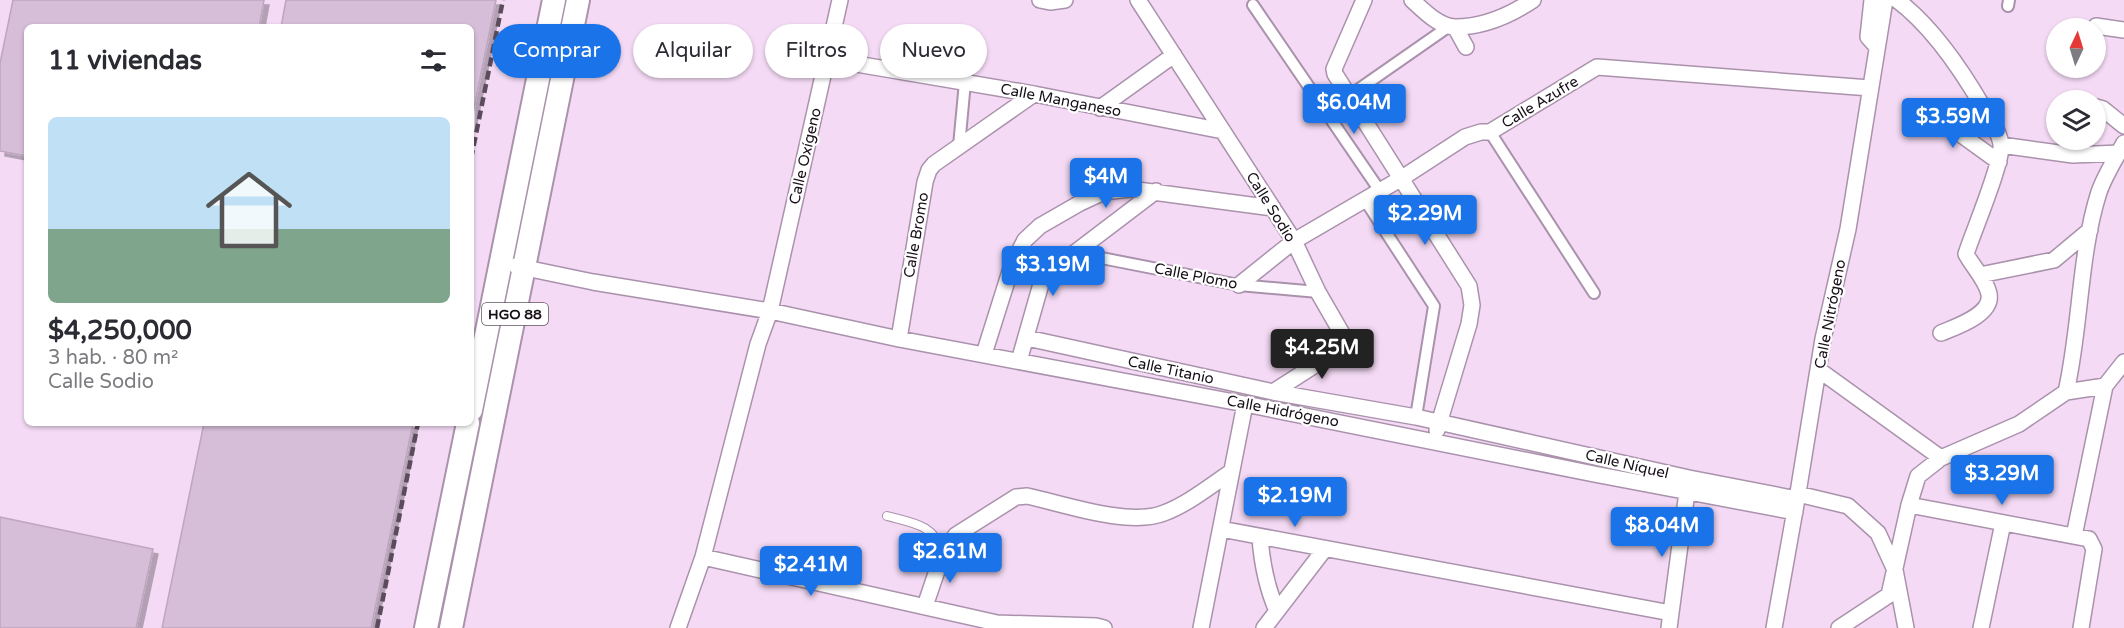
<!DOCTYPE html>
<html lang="es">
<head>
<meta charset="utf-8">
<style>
	body { margin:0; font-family:"Varela Round",sans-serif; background:#f7f7f7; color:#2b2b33; height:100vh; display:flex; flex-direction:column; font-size:22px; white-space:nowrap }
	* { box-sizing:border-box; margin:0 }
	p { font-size:20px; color:#7c7c81 }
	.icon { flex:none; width:33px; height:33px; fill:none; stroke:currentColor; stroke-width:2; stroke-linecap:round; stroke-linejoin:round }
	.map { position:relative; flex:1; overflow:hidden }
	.drawer { position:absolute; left:24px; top:24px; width:450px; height:402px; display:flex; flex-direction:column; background:#fff; border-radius:9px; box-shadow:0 2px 4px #0004 }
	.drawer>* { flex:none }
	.hud { position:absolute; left:492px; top:24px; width:570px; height:54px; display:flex; gap:12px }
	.needle { width:39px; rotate:4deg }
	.fabs { position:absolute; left:2046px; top:18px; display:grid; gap:12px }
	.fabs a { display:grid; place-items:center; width:60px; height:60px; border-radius:50%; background:#fff; box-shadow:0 2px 4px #0004; font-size:30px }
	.price { position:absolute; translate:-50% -51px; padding:0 14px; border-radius:6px; background:#1a73e8; color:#fff; font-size:20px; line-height:39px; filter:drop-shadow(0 2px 3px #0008) }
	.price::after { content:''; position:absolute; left:50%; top:36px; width:18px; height:14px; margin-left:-9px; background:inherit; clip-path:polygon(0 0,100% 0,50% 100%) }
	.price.active { background:#222; color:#fff }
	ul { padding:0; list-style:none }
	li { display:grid; align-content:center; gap:12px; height:318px; padding:0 24px }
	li+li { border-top:2px solid #e1e1e2 }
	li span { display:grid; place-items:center; height:186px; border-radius:9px; color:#555 }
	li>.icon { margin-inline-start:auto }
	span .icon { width:108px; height:108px; fill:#fffc; stroke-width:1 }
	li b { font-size:26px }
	h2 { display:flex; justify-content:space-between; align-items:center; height:72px; padding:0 24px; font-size:26px }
	.pill { padding:0 21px; border-radius:27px; background:#fff; box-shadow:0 2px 4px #0004; font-size:21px; line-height:54px }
	.pill.active { background:#1a73e8; color:#fff }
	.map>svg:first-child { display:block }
</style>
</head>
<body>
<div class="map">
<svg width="2124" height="628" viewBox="0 0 2124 628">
	<defs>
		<filter id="shadow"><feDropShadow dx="5" dy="5" stdDeviation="0" flood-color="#0004"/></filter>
	</defs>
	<rect width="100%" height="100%" fill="#f4daf5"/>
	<path fill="#d6bdd8" stroke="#bea6bf" stroke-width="1.5" filter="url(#shadow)" d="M13,0H264L259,27H27V156L0,151V63Z
		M286,0H496L471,123V27H281Z
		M204,423H413L371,628H162Z
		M0,517L153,549L136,628H0Z"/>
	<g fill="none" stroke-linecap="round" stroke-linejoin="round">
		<defs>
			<path id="service" d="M887,516C913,523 934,524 943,553"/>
			<path id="pedestrian" d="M1253,5L1380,191
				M2008,6L2009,0
				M1349,96L1448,27
				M1490,132L1594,293
				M959,146L965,82
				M1365,200L1434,306L1416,417
				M1076,253L1239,285L1318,292"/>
			<path id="minor" d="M1040,0L1050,2L1065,0
				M1138,0L1294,241L1318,292L1348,344L1273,392
				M1364,0L1334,69L1335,74L1469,286L1472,305L1469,324L1437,430
				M1412,0C1424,11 1438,26 1455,27L1466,47
				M1872,0L1868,37L1877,47
				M1897,0C1933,27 1961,69 1983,107C1990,119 1999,131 2001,144C2003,162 1973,232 1966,254C1973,267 1986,280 1989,294C1993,315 1955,327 1941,333
				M2096,26L2124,30
				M1455,27C1484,27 1509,16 1533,0
				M827,59L1034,94L1223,131
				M2096,107L2103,109L2124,126
				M1100,108L1174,55
				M1927,110L1999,162
				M2001,145L2073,155L2119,153
				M516,266L593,282L770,311L899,339L1245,404L1594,474L1795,512
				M1980,275L2054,260L2090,230
				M1239,285L1294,241L1402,178L1465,137L1481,132H1490L1597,67L1870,88
				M1027,338L1273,392L1416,417L1689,478L1797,499
				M899,339L925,182L929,170L934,164L1034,94
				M984,354L1012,265L1025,240L1040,226L1080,203L1104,192L1130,189L1273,208
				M1019,361L1043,277L1156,191
				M1819,370L1941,458
				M2066,392L2105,386
				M1798,494L1848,506L1878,533L1895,570L1906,628
				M1909,505L2089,539L2094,549L2081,628
				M1221,529L1671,613
				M2074,536L2105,386L2124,362
				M1260,538C1262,564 1266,586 1277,611
				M703,557L997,623L1096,626L1104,628
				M925,606L943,553L956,535L1016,497L1027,496C1064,504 1129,527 1164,513C1188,504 1210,486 1231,472
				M678,628L703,557L758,344L770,311L840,0
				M1201,628L1245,404
				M1264,628L1324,550
				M1669,628L1687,492
				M1774,628L1797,499L1823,339L1848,229L1885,0
				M1839,628L1889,595L1909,505L1918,476L1941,458L2019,424L2066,392C2081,326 2079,255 2099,192C2105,175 2116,158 2124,143
				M1981,628L2003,523"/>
			<path id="primary" d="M471,410L554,0
				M426,628L468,423
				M451,628L578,0"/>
		</defs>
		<use href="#service" stroke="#aa92ac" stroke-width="10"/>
		<use href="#pedestrian" stroke="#aa92ac" stroke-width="14"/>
		<use href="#minor" stroke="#aa92ac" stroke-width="18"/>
		<use href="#primary" stroke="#aa92ac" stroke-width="26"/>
		<use href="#service" stroke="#fff" stroke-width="8"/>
		<use href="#pedestrian" stroke="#fff" stroke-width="10"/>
		<use href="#minor" stroke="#fff" stroke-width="15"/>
		<use href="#primary" stroke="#fff" stroke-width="22"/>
		<path stroke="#5a4c5b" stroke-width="4.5" stroke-dasharray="9 4.5" stroke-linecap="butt" d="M471,159L503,0
			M377,628L418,423"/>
	</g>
	<g text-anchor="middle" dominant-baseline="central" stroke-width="4.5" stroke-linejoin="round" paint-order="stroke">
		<rect fill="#fff" stroke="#5d575d" stroke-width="1.5" x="482" y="303" width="66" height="22" rx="4.5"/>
		<g font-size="14" font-weight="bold" fill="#170f18">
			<text x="515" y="314">HGO 88</text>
		</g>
		<g font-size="15" fill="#170f18" stroke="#fff">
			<text transform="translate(1061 100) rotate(11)">Calle Manganeso</text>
			<text transform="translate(1540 102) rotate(-31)">Calle Azufre</text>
			<text transform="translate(805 156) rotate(-77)">Calle Oxígeno</text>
			<text transform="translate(1271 207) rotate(58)">Calle Sodio</text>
			<text transform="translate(916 235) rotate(-80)">Calle Bromo</text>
			<text transform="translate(1196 276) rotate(11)">Calle Plomo</text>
			<text transform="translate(1830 314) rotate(-79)">Calle Nitrógeno</text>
			<text transform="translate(1171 370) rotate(12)">Calle Titanio</text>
			<text transform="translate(1283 411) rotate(11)">Calle Hidrógeno</text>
			<text transform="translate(1627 464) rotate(13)">Calle Níquel</text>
		</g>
	</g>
</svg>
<div class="fabs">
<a><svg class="needle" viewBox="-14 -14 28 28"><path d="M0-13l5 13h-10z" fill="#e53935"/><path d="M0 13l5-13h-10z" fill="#7c7c81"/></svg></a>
<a><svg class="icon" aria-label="layers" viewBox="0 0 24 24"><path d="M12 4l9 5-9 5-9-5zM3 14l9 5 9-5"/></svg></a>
</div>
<b class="price" style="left:1354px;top:135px">$6.04M</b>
<b class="price" style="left:1953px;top:149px">$3.59M</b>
<b class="price" style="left:1106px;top:209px">$4M</b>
<b class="price" style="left:1425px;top:246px">$2.29M</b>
<b class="price" style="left:1053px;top:297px">$3.19M</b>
<b class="price active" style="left:1322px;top:380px">$4.25M</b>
<b class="price" style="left:2002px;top:506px">$3.29M</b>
<b class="price" style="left:1295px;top:528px">$2.19M</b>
<b class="price" style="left:1662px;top:558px">$8.04M</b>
<b class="price" style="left:950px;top:584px">$2.61M</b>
<b class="price" style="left:811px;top:597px">$2.41M</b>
<div class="hud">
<a class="pill active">Comprar</a>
<a class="pill">Alquilar</a>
<a class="pill">Filtros</a>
<a class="pill">Nuevo</a>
</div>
<section class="drawer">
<h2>11 viviendas<svg class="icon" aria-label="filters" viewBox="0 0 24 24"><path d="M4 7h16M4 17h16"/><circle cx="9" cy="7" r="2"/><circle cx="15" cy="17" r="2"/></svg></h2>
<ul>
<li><span style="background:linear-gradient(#bfe0f5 60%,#7fa58c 0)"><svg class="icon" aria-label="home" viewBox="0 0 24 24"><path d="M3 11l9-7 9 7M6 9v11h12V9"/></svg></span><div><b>$4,250,000</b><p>3 hab. · 80 m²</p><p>Calle Sodio</p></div></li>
</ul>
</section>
</div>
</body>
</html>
